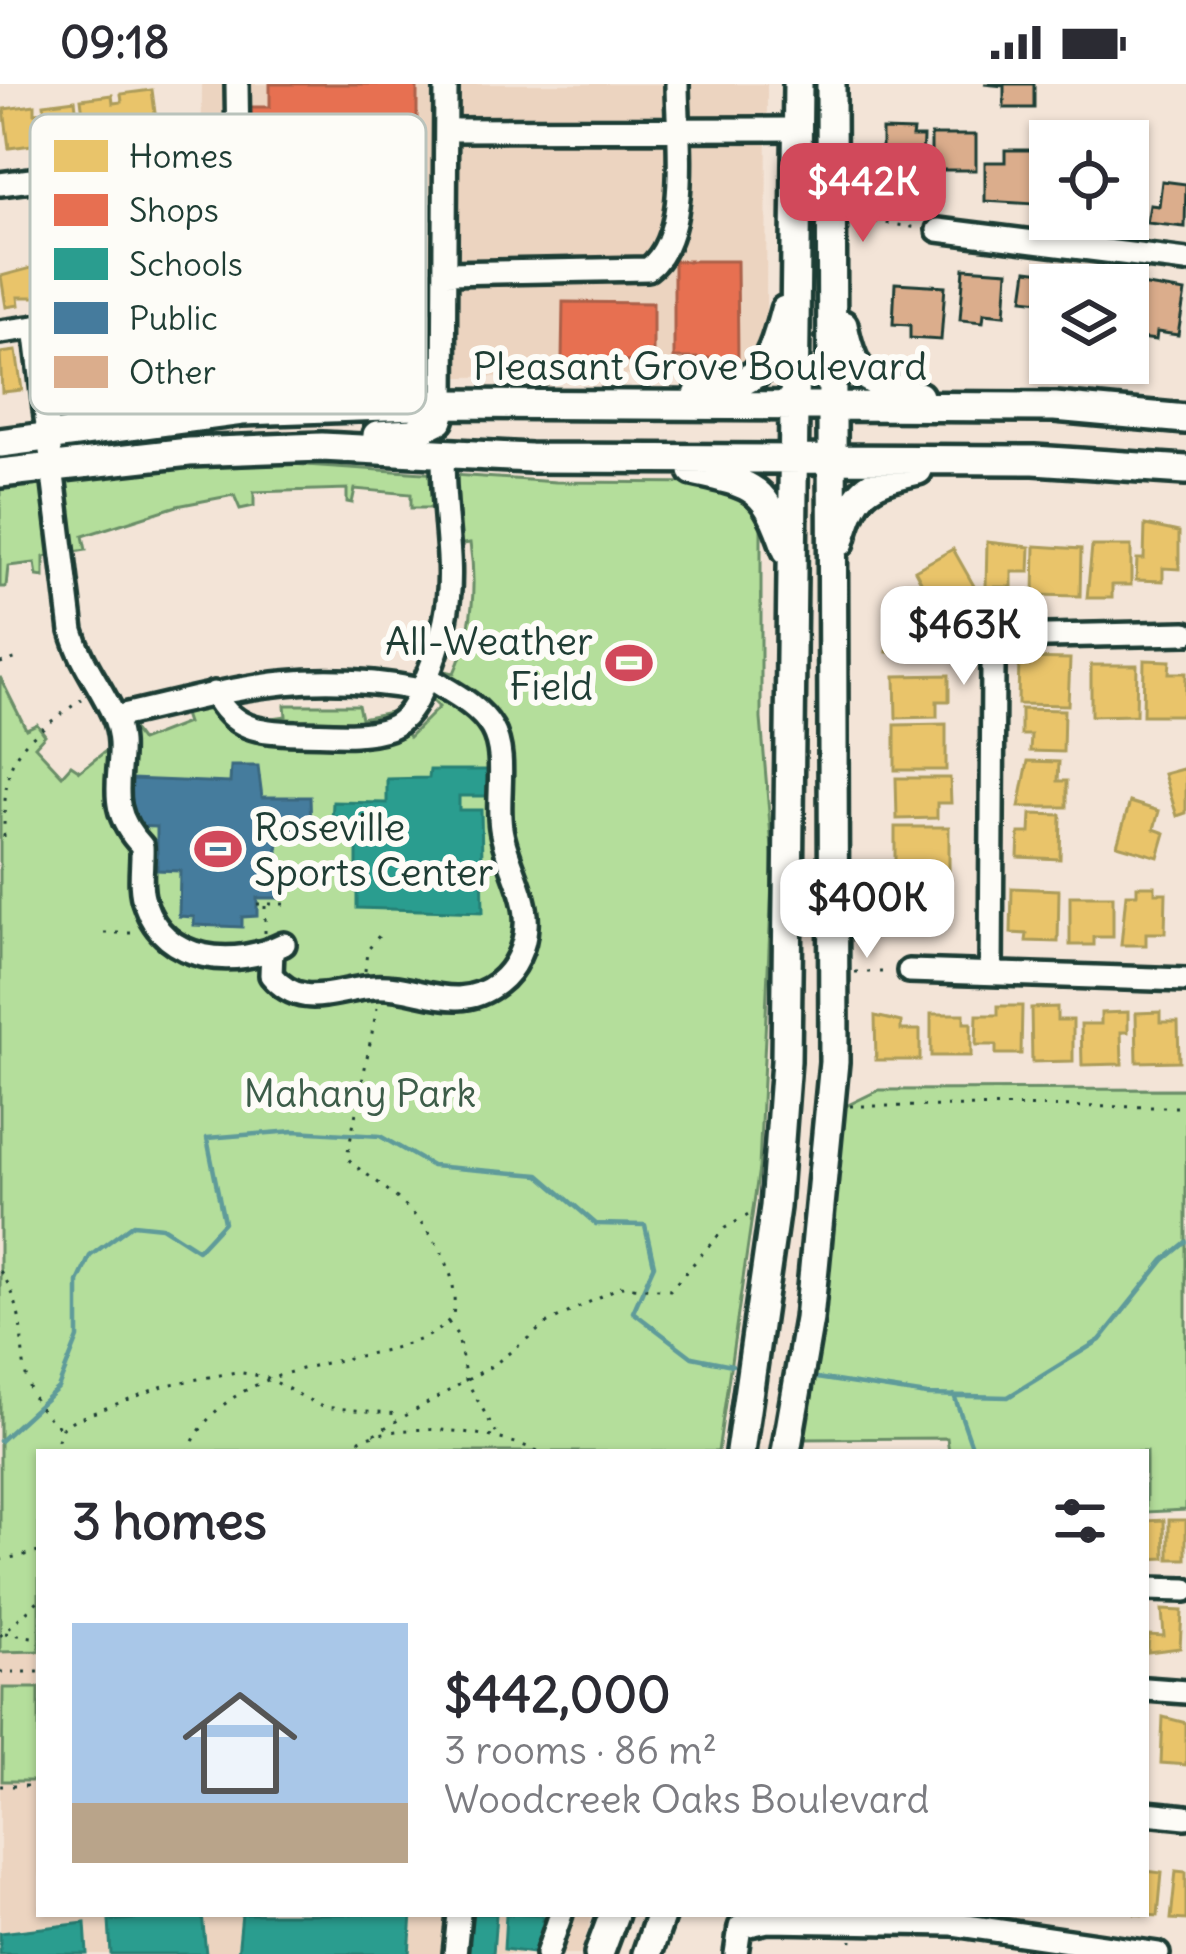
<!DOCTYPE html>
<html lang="en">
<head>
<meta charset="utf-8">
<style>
	body { margin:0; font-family:Delius,sans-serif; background:#f2f2f3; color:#2b2b33; height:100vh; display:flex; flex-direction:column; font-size:45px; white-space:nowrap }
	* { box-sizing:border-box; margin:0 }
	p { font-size:39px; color:#7c7c81 }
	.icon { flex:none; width:66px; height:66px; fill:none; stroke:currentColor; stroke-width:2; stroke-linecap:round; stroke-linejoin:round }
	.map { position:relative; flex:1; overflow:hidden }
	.side { position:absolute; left:36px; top:1365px; width:1113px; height:468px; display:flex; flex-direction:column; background:#fff; border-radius:0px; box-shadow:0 3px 9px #0004 }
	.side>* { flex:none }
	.buttons { position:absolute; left:1029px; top:36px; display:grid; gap:24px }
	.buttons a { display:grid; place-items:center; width:120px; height:120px; border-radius:0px; background:#fff; box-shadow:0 3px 9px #0004; font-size:60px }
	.price { position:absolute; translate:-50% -102px; padding:0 27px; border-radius:24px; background:#fff; color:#222; font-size:39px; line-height:78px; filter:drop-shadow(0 3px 6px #0008) }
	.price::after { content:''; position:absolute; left:50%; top:72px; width:36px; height:27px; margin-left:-18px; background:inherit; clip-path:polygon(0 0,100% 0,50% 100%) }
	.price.selected { background:#d1495b; color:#fff }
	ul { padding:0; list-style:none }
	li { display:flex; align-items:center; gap:36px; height:300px; padding:0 36px }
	li span { display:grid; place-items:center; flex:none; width:336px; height:240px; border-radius:0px; color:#555 }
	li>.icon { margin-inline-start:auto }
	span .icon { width:144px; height:144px; fill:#fffc; stroke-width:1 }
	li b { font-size:51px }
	h2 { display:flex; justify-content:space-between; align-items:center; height:144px; padding:0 36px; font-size:51px }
	.status { display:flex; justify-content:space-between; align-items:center; height:84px; padding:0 60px; background:#fff; direction:ltr }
	.status svg { height:33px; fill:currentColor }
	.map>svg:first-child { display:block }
</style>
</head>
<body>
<div class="status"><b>09:18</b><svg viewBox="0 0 49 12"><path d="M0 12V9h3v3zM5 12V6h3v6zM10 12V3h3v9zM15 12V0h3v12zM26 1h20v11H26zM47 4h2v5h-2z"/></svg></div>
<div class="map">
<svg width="1186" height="1870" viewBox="0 0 1186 1870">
	<rect width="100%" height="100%" fill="#f3e4d7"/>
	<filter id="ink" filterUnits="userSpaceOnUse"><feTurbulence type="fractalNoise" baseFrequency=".00833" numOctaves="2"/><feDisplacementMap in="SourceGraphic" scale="24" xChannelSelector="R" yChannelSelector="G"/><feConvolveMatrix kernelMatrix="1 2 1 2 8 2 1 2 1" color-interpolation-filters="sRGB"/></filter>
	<g filter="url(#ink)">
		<path fill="#ecd4c0" d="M202,0H767L766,249L759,272L732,290L200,296Z
			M39,1567V1830H593L580,1870H0V1568Z"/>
		<path fill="#b4de9b" stroke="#6a8e68" stroke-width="3" d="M247,377L556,398L716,399L740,407L761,443V635L773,776L759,1084L718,1368H39V1567L0,1568V593L26,645L37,640L45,651L35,662L62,691L71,681L80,687L133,646L141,657L187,639L183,627L229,617V622L259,636L286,632L285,621H358L361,634L391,628L409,653L439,623L430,614L440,586L454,589C473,547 477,505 470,459L456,461L450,424H411V410L355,405L352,419L347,418V405L254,408V422L240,425L234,411L177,422L83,452L86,466L44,473V493L37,492L35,479L8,482L6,503H0V402L116,385Z
			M1186,1005V1426L1146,1428V1368H949L947,1354L799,1355L840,1025L879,1006Z
			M3,1604H39V1697H2Z"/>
		<path fill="#e9c46a" stroke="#ac9c5a" stroke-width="3" d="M152,6L157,44L126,48L125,41L116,42L117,50L86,54L81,15L112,11L113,19L122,18L121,10Z
			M75,16L80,55L49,59L48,51L39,52L40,60L9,64L4,25L35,21V29L45,28L44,20Z
			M35,183L39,213H18L19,221L6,223L1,192Z
			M16,267L22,306L2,308L0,269Z
			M1145,441L1179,448V485L1163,484V497L1136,496L1137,475H1144Z
			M987,458L1030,463L1029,488H1012V503H986Z
			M1035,462L1081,465L1080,512L1034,511Z
			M1092,462H1131V501H1112V514H1087Z
			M953,465L974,502L954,514L949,505L927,509L915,486Z
			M894,523L945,531L937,576L887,568Z
			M1019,574L1070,575L1068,621L1018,620Z
			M1144,576L1170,577L1169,589H1186L1185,631H1143Z
			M1091,581H1137L1136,631L1091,632Z
			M949,591V617H937V633L896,634L895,592Z
			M1021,625L1064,626L1063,668L1030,667L1031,651H1021Z
			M946,640V686H895V641Z
			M1028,677L1059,678L1058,697H1067V723H1019Z
			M1186,684V729L1177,732L1164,690Z
			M896,694H950L951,719H937V734L897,735Z
			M1130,718L1159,727L1154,745L1165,749L1158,773L1117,761Z
			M1031,730L1061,731L1060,775L1018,773L1019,749H1030Z
			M895,743H949V788H895Z
			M904,793H949V819H935V837H908Z
			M1137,802H1155V809H1166L1165,849H1146V861H1121L1126,810H1137Z
			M1012,804L1059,806L1058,858L1026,857L1027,850L1011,849Z
			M1070,812H1113V853H1094V861H1070Z
			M998,922H1022L1021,970H996V961H976L977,931H998Z
			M1057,923V936H1073V977L1032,978L1031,924Z
			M1128,928V948H1121L1122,980L1082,981L1081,940H1101V929Z
			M1160,928V938H1178L1179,977L1137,978L1136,929Z
			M931,930H964V939H971V972H931Z
			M875,932L901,938V946H920V976H876Z
			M1164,1436L1165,1474L1146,1475V1437Z
			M1169,1436H1186V1475H1169Z
			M1162,1526L1182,1527L1180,1564L1148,1568L1149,1551L1164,1552Z
			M1163,1633L1186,1639V1681L1161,1679Z
			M1146,1787L1162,1789L1158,1832L1134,1830H1146Z
			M1176,1787L1186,1788V1836L1171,1835Z"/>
		<path fill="#e76f51" stroke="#ab6048" stroke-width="3" d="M270,0H417V105H270V63H244V23H270Z
			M674,177H737L738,274H674Z
			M563,218L653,219V278L562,277Z"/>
		<path fill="#2a9d8f" stroke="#278074" stroke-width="3" d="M430,686H492V712H459V726H481L483,828L357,824V759H331L333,718L387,719V695L429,694Z
			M202,1830L206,1870H111L109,1837Z
			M242,1830H412L409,1870H238Z
			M465,1830H496L493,1870H462Z
			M506,1830L543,1832L540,1870L504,1865Z
			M85,1839L87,1870H0V1849Z"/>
		<path fill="#457b9d" stroke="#3a687e" stroke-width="3" d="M231,682H258L262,713H310L311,745H278V814H257V832L242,833V843L194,841V833L179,832L180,787L157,786V743L131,742L132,695L230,699Z"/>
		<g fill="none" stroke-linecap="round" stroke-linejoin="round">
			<path stroke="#5e9b9a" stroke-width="4.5" d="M810,1293L927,1311L1008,1313L1100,1256L1164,1176L1186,1158
				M954,1311L974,1368
				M0,1357L58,1304L78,1254V1198L90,1172L133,1140L162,1143L198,1166L224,1138L207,1054L294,1047L380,1052L432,1082L539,1091L596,1140L645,1141L654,1181L633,1228L692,1273L732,1281"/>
		</g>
		<path fill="#dbad8c" stroke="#1f3d34" stroke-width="3" d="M984,0H1034V24H1004V2Z
			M882,46L913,47L912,53H923L922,79H906V92H882Z
			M931,51H976V86H931Z
			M1005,66H1034V120L985,117V78H1005Z
			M1162,97L1186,100L1185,143L1147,139L1150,121L1159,122Z
			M1128,103L1143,105L1139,136L1128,135Z
			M964,184L1008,187L1005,231L984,229L983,238L960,236Z
			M1027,186L1076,192L1074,201H1050V243L1037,241L1041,217L1023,215Z
			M895,199L945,202L941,256L910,254V241L893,240Z
			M1141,201L1185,208L1178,251L1157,248L1156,256L1133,253Z"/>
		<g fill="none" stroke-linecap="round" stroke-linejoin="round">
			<defs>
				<path id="minor" d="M237,0L242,327
					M446,46L797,45
					M0,100L186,76
					M238,131H325
					M938,146L1186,177
					M446,189L648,185C692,152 677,52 677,0
					M129,221L197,212
					M35,243L72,547C81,579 100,601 113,630C135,678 95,714 142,762C143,780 138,803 145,820C165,880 236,884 284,860
					M0,248L117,232L129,221L111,86
					M444,320L446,0
					M214,609C232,645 259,648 297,649C326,649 362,654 389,644C407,637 416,619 423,602C467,504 443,469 443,370
					M115,633C230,607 300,583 421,606
					M272,866L271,891C302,928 335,905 374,903C418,900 456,932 498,899C515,886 525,863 526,842C529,811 505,776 501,744C496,713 508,672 492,644C478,620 449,607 427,593
					M909,887L1186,896
					M991,889L993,581L998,553L1186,549
					M1146,1505L1186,1506
					M1146,1605L1186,1608
					M1146,1729L1186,1733
					M455,1870L459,1830
					M547,1870L561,1830
					M736,1870L740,1843L768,1837L953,1840L1158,1870"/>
				<path id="major" d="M843,241C855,300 867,295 919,312
					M698,311C762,295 768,290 785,226
					M377,351L413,349L439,336L444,320
					M0,359L242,327L444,320L1055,323L1186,335
					M693,387C757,401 765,403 787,466
					M0,389L189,368L322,363L530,374L1034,376L1186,386
					M840,458C855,405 864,398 918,386
					M740,1368L775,1123L786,977L798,0
					M786,1368L809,1235L834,978L831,0
					M599,1870L614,1830
					M647,1870L661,1830"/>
			</defs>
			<use href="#minor" stroke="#1f3d34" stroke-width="30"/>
			<use href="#major" stroke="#1f3d34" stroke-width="36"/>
			<path stroke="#1f3d34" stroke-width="3" stroke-dasharray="3 9" stroke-linecap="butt" d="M851,134L918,144
				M0,579L22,573
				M4,753C4,665 14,665 82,615
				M257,820H287V815
				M104,849H138
				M265,849V820
				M365,887L367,867L382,848
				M855,888H887
				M850,1022L1186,1023
				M0,1187C41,1244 0,1301 61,1344
				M448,1238L458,1252L466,1296L498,1352
				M374,1350L495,1280L546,1240L621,1202L670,1206L725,1144L752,1129
				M54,1368L62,1344L72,1337L166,1301L236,1288L266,1293L322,1323L400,1330
				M188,1368C235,1255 413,1291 453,1231C462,1175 418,1129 376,1097C366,1089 355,1084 347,1073L377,924
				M354,1368L360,1356C407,1336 493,1347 540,1368
				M0,1476L39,1468
				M5,1549L39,1554
				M0,1552L39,1516
				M0,1588H39
				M0,1702H39
				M851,1870L852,1856"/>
			<use href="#minor" stroke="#fdfcf7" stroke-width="21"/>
			<use href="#major" stroke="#fdfcf7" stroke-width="27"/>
		</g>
	</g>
	<defs>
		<symbol id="stadium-bare" viewBox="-9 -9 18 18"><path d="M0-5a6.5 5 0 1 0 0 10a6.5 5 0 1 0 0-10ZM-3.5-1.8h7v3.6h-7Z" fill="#d1495b" stroke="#fdfcf7" stroke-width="2.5" paint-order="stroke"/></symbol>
	</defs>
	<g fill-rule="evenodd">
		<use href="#stadium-bare" x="596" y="546" width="66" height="66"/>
		<use href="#stadium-bare" x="185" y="732" width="66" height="66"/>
	</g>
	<g text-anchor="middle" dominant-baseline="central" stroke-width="12" stroke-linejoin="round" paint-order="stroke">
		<g font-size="39" fill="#1f3d34" stroke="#fdfcf7">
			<text x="700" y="282">Pleasant Grove Boulevard</text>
		</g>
		<g font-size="39" fill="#1f3d34" stroke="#fdfcf7" text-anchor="end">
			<text x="593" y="557">All-Weather<tspan x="593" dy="45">Field</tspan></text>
			<text x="254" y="743" text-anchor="start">Roseville<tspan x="254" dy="45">Sports Center</tspan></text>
		</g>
		<g font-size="39" fill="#3d5d49" stroke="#fdfcf7">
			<text x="360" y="1009">Mahany Park</text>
		</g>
	</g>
	<rect x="30" y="30" width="396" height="300" rx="18" fill="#fdfcf7" stroke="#bac3bc" stroke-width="3"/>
	<rect x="54" y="56" width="54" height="32" fill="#e9c46a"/>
	<rect x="54" y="110" width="54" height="32" fill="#e76f51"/>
	<rect x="54" y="164" width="54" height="32" fill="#2a9d8f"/>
	<rect x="54" y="218" width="54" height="32" fill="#457b9d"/>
	<rect x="54" y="272" width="54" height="32" fill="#dbad8c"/>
	<g font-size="33" fill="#1f3d34">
		<text x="129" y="84">Homes</text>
		<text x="129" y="138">Shops</text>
		<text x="129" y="192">Schools</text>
		<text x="129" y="246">Public</text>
		<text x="129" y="300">Other</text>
	</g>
</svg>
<div class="buttons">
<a><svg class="icon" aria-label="locate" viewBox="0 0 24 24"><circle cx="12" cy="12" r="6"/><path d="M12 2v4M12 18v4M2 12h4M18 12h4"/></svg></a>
<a><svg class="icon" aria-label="layers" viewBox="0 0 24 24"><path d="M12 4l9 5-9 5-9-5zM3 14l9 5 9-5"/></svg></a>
</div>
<b class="price selected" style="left:863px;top:161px">$442K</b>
<b class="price" style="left:964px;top:604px">$463K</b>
<b class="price" style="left:867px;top:877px">$400K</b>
<section class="side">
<h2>3 homes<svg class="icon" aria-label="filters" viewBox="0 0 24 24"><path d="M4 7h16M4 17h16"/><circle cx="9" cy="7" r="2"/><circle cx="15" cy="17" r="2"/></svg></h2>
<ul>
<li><span style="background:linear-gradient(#a9c7e8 75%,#b9a48a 0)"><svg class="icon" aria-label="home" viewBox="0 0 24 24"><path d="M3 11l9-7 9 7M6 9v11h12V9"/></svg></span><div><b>$442,000</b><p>3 rooms · 86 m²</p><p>Woodcreek Oaks Boulevard</p></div></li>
</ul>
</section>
</div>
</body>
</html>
